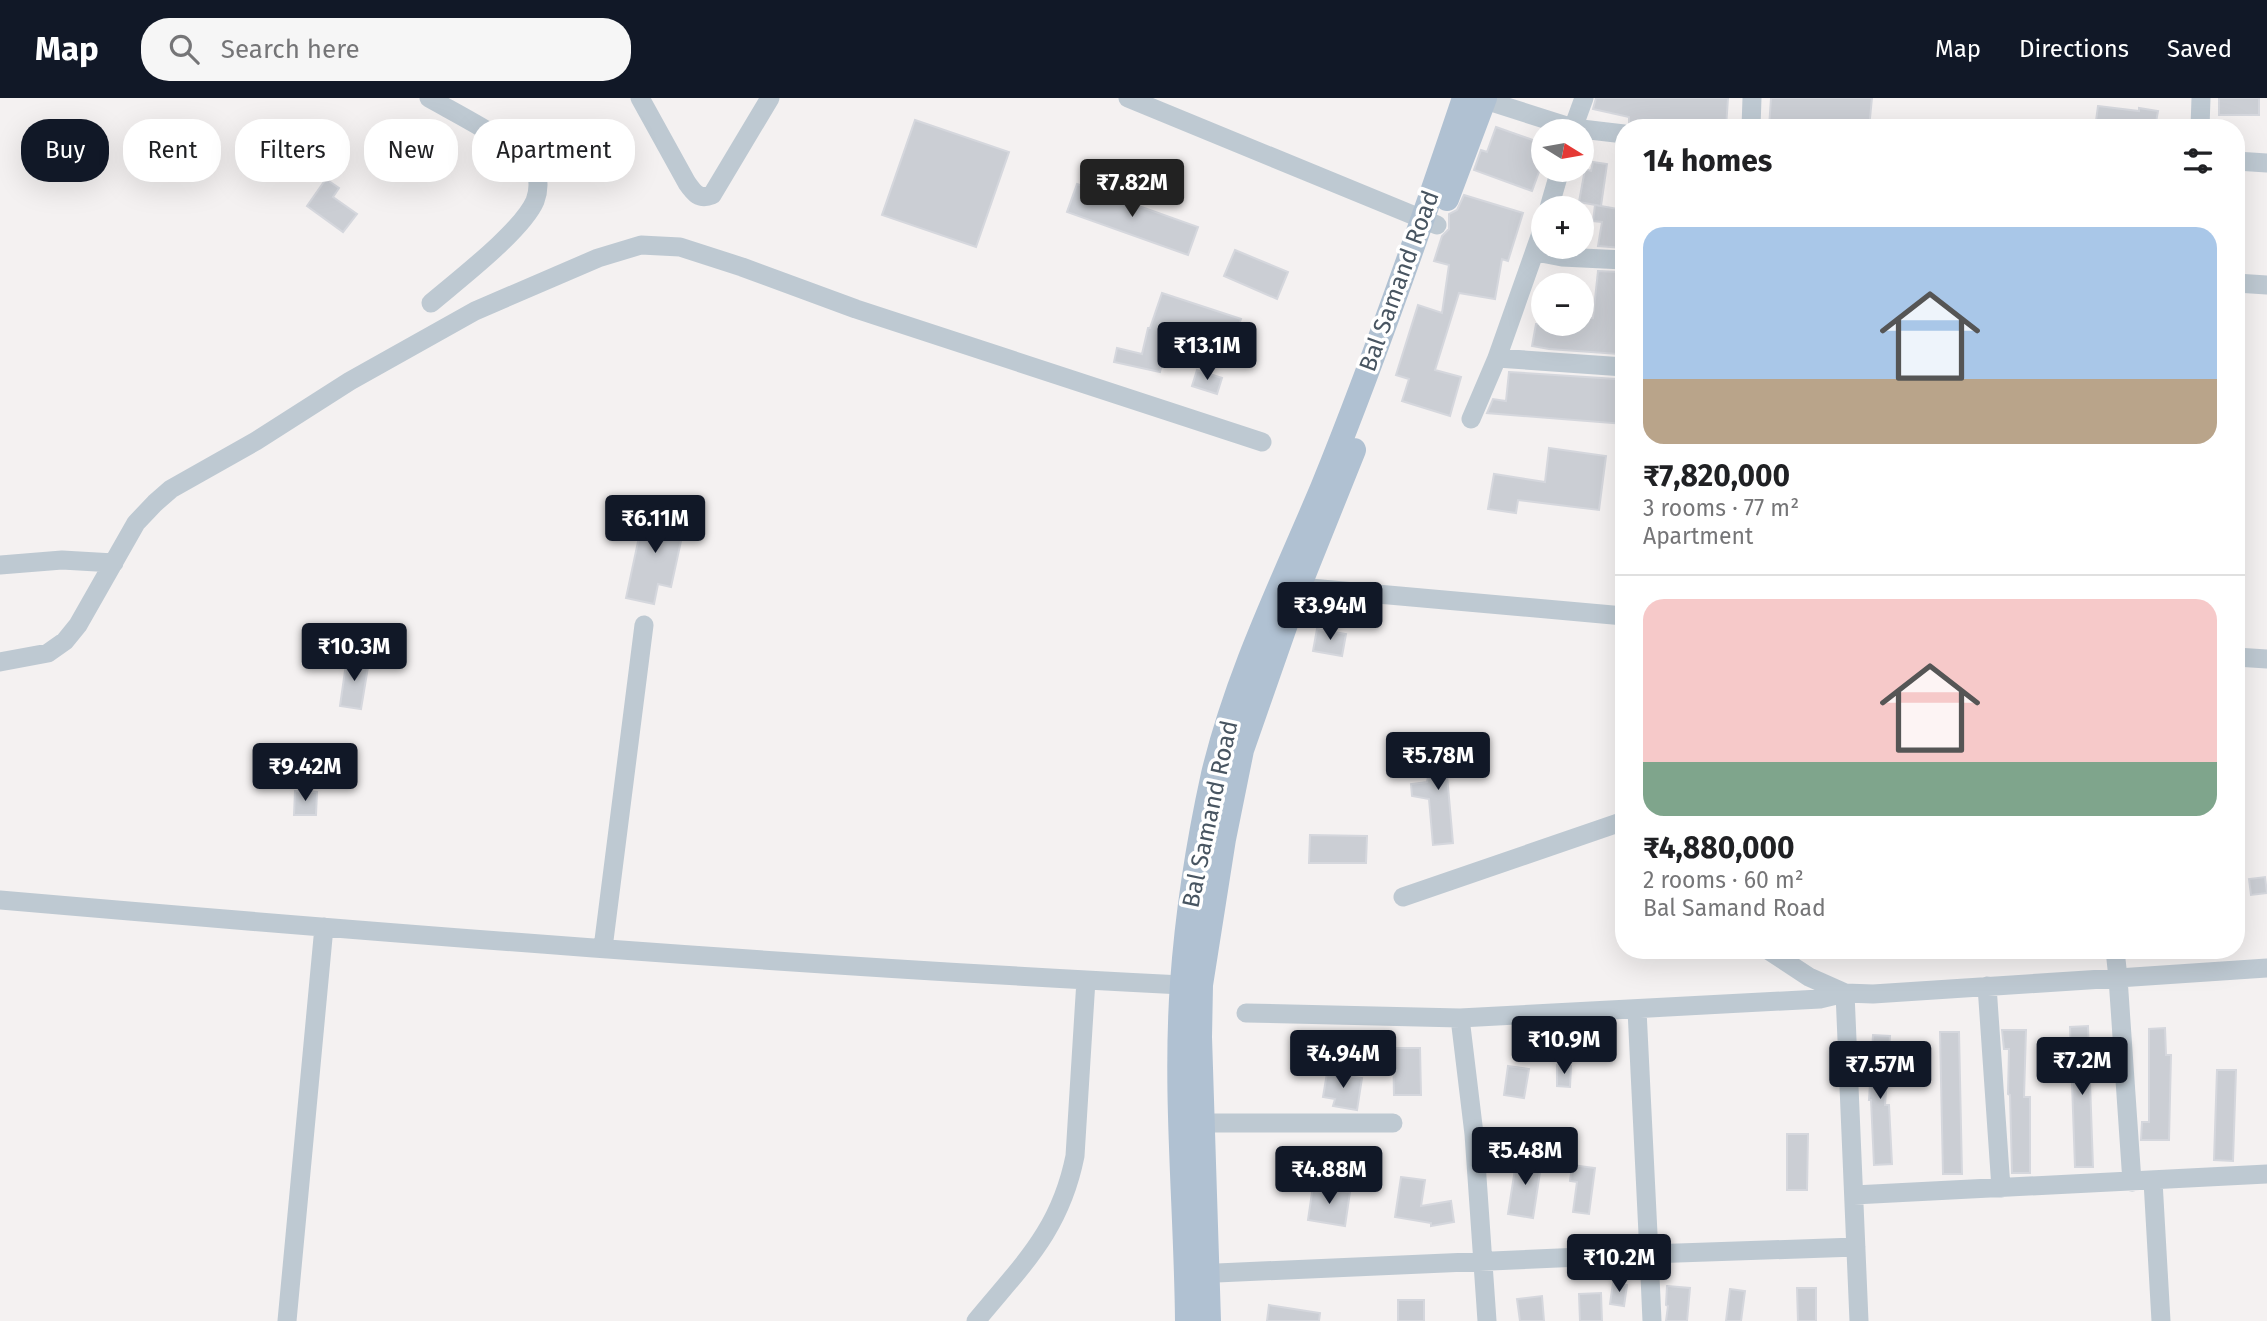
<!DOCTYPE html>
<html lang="en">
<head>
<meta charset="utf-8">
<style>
	body { margin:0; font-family:"Fira Sans",sans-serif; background:#f6f6f6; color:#202124; height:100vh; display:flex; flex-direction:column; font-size:26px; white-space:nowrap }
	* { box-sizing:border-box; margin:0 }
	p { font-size:23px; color:#757577 }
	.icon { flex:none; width:38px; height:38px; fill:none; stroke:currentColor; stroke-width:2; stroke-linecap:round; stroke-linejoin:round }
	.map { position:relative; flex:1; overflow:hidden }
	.drawer { position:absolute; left:1615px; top:21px; width:630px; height:840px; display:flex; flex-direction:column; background:#fff; border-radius:28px; box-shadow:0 7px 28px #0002 }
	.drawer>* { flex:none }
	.guide { position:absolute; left:21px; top:21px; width:665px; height:63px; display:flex; gap:14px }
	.needle { width:46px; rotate:101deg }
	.fabs { position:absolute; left:1531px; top:21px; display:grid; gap:14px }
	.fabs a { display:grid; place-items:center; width:63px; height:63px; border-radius:50%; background:#fff; box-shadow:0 7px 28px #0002; font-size:35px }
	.price { position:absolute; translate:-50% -60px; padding:0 16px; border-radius:7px; background:#111827; color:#fff; font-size:23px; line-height:46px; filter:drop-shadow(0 2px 4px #0008) }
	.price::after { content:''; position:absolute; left:50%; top:42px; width:21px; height:16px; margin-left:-10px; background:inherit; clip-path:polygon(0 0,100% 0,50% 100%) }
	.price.active { background:#222; color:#fff }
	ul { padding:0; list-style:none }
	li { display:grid; align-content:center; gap:14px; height:371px; padding:0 28px }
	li+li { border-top:2px solid #e0e0e0 }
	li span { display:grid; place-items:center; height:217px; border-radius:21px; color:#555 }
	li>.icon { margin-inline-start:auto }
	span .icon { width:126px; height:126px; fill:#fffc; stroke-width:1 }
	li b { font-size:30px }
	h2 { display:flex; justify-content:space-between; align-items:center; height:84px; padding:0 28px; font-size:30px }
	.tag { padding:0 24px; border-radius:28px; background:#fff; box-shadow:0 7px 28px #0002; font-size:24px; line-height:63px }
	.tag.active { background:#111827; color:#fff }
	header { display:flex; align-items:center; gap:42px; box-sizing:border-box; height:98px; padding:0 35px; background:#111827; color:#fff }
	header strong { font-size:33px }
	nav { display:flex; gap:38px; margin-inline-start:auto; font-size:24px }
	.search { width:490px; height:63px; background:#f6f6f6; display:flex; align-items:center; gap:18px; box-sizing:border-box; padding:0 24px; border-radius:28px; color:#757577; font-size:26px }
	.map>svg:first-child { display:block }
</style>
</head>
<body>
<header>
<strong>Map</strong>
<div class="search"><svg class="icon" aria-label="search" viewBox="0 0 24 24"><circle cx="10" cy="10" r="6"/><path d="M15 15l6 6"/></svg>Search here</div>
<nav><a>Map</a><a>Directions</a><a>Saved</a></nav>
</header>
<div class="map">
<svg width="2267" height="1223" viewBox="0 0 2267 1223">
	<rect width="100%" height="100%" fill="#f4f1f1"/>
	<path fill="#cbced4" stroke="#d5d7dd" stroke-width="2" d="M1596,0H1728L1726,30L1633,28L1629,25V19L1593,11Z
		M1771,0H1872L1869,30H1769Z
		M2219,0H2259V17H2219Z
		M2098,8L2139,13V10L2158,13L2155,30H2095Z
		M915,22L1009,54L976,149L882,117Z
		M1496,29L1544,46V60L1532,93L1474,72L1481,52L1487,54Z
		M1593,64L1607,66L1601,108L1579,104L1585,71L1591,73Z
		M326,81L339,90L333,99L357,116L343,134L307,108Z
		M1077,86L1198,129L1188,157L1067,114Z
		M1464,97L1523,115L1508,163L1502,161L1495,201L1459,195L1435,272L1461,279L1450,318L1402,303L1409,281L1396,277L1418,207L1442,215L1449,167L1434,163L1442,138L1449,131V116L1457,112Z
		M1595,107L1624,112L1623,150L1598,148L1602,124L1593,123Z
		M1235,152L1288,174L1277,201L1224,178Z
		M1598,173L1619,174V177L1624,178V221H1622L1618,256L1549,251L1532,248L1536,226H1582V219L1593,220Z
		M1162,195L1241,221L1230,252L1169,232L1160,274L1114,264L1117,250L1142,256L1148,230H1150Z
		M1197,272L1222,280L1217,296L1192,288Z
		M1509,274L1616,281V283L1624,284V326L1487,315L1493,301L1506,303Z
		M1549,350L1606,358L1599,412L1518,402L1516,415L1488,411L1494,376L1545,384Z
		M645,411L686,420L671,489L658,486L654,506L626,500Z
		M1317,531L1346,536L1342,558L1313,553Z
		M347,559L369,563L361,611L340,608Z
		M1436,638L1454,642L1447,677L1453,745L1433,747L1429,701L1412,698L1411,686L1427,684Z
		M295,693L317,694L316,717H294Z
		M1310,737L1367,738L1366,765H1309Z
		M2265,779L2267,795L2251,797L2249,781Z
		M2088,928L2093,1069H2075L2070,929Z
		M2165,930L2166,957H2171L2169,1042H2141L2142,1024H2149V931Z
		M2002,932H2026L2024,999H2030V1075H2012L2010,997L2008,996L2009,951H2004Z
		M1940,934H1959L1962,1076H1943Z
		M1873,937L1890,938L1885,1007H1889L1892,1066L1874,1067L1871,1002H1869Z
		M1393,950H1420L1421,997H1394Z
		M1557,967L1571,968L1570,989L1557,988Z
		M1508,968L1529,971L1524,1000L1504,997Z
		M2217,972H2236L2233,1063L2214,1062Z
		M1327,975L1362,980L1357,1012L1333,1008L1335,1001L1323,999Z
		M1787,1036H1808L1807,1092H1787Z
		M1517,1058L1542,1061L1533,1120L1508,1116Z
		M1572,1067L1595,1070L1589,1116L1573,1114L1577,1084L1570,1083Z
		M1401,1079L1425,1082L1421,1108L1451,1103L1454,1124L1431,1128V1125L1395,1119Z
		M1313,1088L1350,1094L1345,1128L1308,1122Z
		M1613,1185L1627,1187L1624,1208L1610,1206Z
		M1667,1188L1690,1190L1687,1223H1666L1668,1208L1666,1207Z
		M1797,1190H1816V1223H1798Z
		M1730,1191L1745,1193L1741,1223H1726Z
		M1601,1195L1602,1223H1580L1579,1196Z
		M1542,1198L1544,1223H1520L1517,1201Z
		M1398,1202H1424V1223H1398Z
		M1269,1207L1320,1215L1319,1223H1267Z"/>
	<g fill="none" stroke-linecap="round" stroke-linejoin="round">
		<path stroke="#bec9d2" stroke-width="19" d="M429,0C454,14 479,27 504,43C511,48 520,52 526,58C538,70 541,87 535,103C522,133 458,182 431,205
			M640,0L687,85C694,95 699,102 712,97L770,0
			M1128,0L1437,127
			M1485,2L1573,30L1624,36
			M1751,30L1752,0
			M2200,30L2201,0
			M1572,33L1584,0
			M2236,63L2267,65
			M1549,110L1560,72
			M1536,154L1562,159L1624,162
			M2236,185L2267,187
			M1497,260L1624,269
			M1471,321L1497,260L1544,127
			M0,467L62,462L114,465
			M1299,489L1624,518
			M2236,559L2267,561
			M0,564L48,555L65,543L78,527L136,425L155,405L171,391L256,343L350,283L475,213L598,160L641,147L680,149L742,169L856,211L1262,344
			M1403,799L1624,723
			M0,802C393,836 787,867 1182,887
			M603,850L644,527
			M1768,852L1809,879L1845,895L1873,896L2118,880L2132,1084
			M2115,852L2118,880L2267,870
			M1987,888L2001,1090
			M1246,915L1460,920L1820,901L1845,895L1859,1223
			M1460,920L1474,1036L1487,1223
			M1203,1025H1393
			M2153,1083L2161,1223
			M1854,1097L2267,1076
			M1195,1176L1649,1156L1637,912
			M287,1223L324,829
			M976,1223C1022,1167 1060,1133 1075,1058L1086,882
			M1652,1223L1649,1156L1856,1149"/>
		<path stroke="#b0c1d2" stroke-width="24" d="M1447,101L1485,0
			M1187,1223C1186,1111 1174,997 1182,885C1187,815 1198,744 1213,676C1237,576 1282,485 1322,390C1374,262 1420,131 1464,0
			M1209,1223L1200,939L1201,887L1224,741L1242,652L1299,489L1354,352"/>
	</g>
	<g text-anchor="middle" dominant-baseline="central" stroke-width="7" stroke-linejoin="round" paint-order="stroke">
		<g font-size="24" fill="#485561" stroke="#fff">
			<text transform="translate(1399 183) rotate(-70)">Bal Samand Road</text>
			<text transform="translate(1210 716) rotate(-78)">Bal Samand Road</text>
		</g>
	</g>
</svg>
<div class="fabs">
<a><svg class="needle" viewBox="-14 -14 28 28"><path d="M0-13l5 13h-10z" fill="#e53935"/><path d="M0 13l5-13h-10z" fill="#757577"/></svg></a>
<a>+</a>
<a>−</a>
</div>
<b class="price active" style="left:1132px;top:121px">₹7.82M</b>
<b class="price" style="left:1207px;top:284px">₹13.1M</b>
<b class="price" style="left:655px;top:457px">₹6.11M</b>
<b class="price" style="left:1330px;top:544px">₹3.94M</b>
<b class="price" style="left:354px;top:585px">₹10.3M</b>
<b class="price" style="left:1438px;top:694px">₹5.78M</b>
<b class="price" style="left:305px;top:705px">₹9.42M</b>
<b class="price" style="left:1564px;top:978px">₹10.9M</b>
<b class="price" style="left:1343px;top:992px">₹4.94M</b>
<b class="price" style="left:2082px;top:999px">₹7.2M</b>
<b class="price" style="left:1880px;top:1003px">₹7.57M</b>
<b class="price" style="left:1525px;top:1089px">₹5.48M</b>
<b class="price" style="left:1329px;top:1108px">₹4.88M</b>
<b class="price" style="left:1619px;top:1196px">₹10.2M</b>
<div class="guide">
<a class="tag active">Buy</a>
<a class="tag">Rent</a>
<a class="tag">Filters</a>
<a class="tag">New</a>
<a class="tag">Apartment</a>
</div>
<section class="drawer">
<h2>14 homes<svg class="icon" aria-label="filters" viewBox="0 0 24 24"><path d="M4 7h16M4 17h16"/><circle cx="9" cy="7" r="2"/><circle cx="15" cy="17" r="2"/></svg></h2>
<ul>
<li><span style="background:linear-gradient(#a9c7e8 70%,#b9a48a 0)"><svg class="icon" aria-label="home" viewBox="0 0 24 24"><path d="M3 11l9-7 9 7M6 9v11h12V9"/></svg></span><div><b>₹7,820,000</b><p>3 rooms · 77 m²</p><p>Apartment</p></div></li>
<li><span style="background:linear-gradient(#f6c9c9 75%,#7fa58c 0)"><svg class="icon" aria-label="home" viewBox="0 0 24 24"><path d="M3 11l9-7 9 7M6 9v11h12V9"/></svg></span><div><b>₹4,880,000</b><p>2 rooms · 60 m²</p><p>Bal Samand Road</p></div></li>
</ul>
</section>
</div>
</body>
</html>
